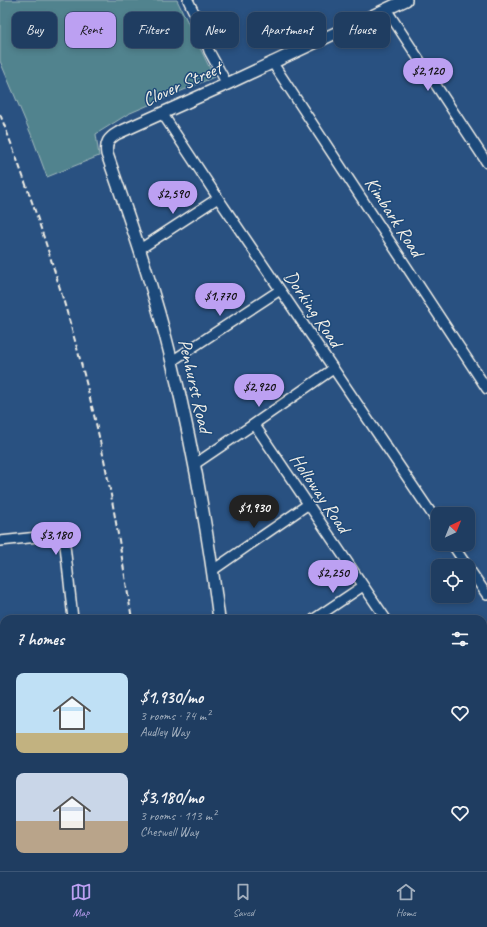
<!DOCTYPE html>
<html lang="en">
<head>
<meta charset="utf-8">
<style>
	body { margin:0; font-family:Caveat,sans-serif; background:#2c486a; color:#f1f3f6; height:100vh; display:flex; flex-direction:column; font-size:15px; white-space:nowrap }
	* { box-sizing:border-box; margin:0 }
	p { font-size:13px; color:#a1aebd }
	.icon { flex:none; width:22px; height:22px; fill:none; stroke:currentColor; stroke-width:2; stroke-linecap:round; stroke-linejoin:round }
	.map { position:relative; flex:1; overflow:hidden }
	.details { position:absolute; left:0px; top:615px; width:487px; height:256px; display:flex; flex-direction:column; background:#1f3d61; border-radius:12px 12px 0 0; box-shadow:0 2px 6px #0003,0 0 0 1px #3c5676 }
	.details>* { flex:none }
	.top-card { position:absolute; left:12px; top:12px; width:463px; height:36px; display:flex; gap:8px }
	.needle { width:26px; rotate:43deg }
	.fabs { position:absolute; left:431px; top:507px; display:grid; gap:8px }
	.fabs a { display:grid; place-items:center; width:44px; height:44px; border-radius:8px; background:#1f3d61; box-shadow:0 2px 6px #0003,0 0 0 1px #3c5676; font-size:20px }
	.price { position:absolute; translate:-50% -34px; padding:0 9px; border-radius:14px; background:#bca0f2; color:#111; font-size:13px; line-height:26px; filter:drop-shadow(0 1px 2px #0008) }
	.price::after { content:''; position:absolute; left:50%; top:24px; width:12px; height:9px; margin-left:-6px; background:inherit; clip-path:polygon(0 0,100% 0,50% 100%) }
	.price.selected { background:#222; color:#fff }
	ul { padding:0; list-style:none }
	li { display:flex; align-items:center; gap:12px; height:100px; padding:0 16px }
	li span { display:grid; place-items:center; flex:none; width:112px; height:80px; border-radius:8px; color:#555 }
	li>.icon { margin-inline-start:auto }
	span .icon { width:48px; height:48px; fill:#fffc; stroke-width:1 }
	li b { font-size:17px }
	h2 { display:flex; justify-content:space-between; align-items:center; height:48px; padding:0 16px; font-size:17px }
	.chip { padding:0 14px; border-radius:8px; background:#1f3d61; box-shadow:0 2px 6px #0003,0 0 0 1px #3c5676; font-size:14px; line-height:36px }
	.chip.selected { background:#bca0f2; color:#111 }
	.menu { display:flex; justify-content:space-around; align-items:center; height:56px; border-top:1px solid #3c5676; background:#1f3d61; font-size:11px; color:#a1aebd }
	.menu a { display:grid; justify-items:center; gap:2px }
	.menu .selected { color:#bca0f2 }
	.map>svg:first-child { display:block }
</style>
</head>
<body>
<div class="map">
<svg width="487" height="871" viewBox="0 0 487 871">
	<rect width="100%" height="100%" fill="#295181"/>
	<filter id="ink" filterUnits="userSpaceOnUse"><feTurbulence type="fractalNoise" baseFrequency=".025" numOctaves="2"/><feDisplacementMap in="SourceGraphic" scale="8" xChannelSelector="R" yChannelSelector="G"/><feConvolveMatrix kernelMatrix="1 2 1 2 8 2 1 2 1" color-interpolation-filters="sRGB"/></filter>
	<g filter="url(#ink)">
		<path fill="#51838e" stroke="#a2babb" d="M0,0H177L214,77L128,114L96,134L99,156L47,177L33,139L0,61Z"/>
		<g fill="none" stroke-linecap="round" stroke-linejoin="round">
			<defs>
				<path id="minor" d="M188,0L202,29L209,51L227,84
					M386,9L487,163
					M272,62L487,389
					M162,113L218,198L438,523
					M140,249L218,198
					M172,361L280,290
					M254,424L386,619
					M195,464L254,424L333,369
					M0,541L57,535L63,539L65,545L73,619
					M452,544L467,566
					M468,567L487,595
					M213,570L307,505
					M314,619L363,586
					M483,764L487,770
					M440,867L443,871
					M71,871L75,867"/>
				<path id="tertiary" d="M219,619C208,533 193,447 172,362C155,292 131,223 107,154C105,143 109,138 118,133L227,84L406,0
					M483,792L487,789
					M234,867V871
					M381,871L384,867"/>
				<path id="secondary" d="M0,841L4,844
					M32,867L37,871"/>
			</defs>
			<use href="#minor" stroke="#f4f1e8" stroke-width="12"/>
			<use href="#tertiary" stroke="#f4f1e8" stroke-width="14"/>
			<use href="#secondary" stroke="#f4f1e8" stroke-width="15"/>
			<use href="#minor" stroke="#1f4a7a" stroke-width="9"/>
			<use href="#tertiary" stroke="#1f4a7a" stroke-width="11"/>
			<use href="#secondary" stroke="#1f4a7a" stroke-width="12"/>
			<path stroke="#f4f1e8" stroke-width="2" stroke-dasharray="6 3" stroke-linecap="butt" d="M0,114C41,221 75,329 100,441C113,499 122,559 132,619
				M145,867V871"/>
		</g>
	</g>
	<g text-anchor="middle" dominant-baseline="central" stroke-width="3" stroke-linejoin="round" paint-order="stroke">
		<g font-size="19" fill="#f4f1e8" stroke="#1f4a7a">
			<text transform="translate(182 84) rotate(-24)">Clover Street</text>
			<text transform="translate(394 217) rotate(57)">Kimbark Road</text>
			<text transform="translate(313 309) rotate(56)">Dorking Road</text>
			<text transform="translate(195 386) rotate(77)">Penhurst Road</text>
			<text transform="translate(320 493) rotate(56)">Holloway Road</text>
		</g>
	</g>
</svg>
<div class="fabs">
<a><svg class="needle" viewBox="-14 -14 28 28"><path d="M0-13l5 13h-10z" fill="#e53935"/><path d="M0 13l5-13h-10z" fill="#a1aebd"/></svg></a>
<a><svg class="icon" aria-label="locate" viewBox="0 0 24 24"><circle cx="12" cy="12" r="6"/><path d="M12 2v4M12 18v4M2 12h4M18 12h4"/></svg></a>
</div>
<b class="price" style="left:428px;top:92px">$2,120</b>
<b class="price" style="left:173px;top:215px">$2,590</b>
<b class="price" style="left:220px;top:317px">$1,770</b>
<b class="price" style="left:259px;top:408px">$2,920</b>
<b class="price selected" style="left:254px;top:529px">$1,930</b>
<b class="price" style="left:56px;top:556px">$3,180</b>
<b class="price" style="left:333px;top:594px">$2,250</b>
<div class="top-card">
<a class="chip">Buy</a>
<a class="chip selected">Rent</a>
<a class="chip">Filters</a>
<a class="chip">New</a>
<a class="chip">Apartment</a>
<a class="chip">House</a>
</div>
<section class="details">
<h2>7 homes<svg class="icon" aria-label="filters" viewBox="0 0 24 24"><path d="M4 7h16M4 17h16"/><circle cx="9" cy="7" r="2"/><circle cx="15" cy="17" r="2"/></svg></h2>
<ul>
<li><span style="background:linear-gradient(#bfe0f5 75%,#c2b280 0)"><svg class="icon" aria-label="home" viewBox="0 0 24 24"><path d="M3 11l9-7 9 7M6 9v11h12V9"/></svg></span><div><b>$1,930/mo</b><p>3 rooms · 74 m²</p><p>Audley Way</p></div><svg class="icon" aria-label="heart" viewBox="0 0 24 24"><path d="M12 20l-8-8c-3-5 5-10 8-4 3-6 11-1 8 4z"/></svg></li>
<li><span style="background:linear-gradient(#c9d6e8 60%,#b9a48a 0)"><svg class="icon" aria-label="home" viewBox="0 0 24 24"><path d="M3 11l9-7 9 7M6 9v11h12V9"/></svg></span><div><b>$3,180/mo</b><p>3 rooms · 113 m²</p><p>Cheswell Way</p></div><svg class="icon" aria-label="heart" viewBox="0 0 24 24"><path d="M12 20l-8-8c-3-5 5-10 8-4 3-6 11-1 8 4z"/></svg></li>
</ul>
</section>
</div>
<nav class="menu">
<a class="selected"><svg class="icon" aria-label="map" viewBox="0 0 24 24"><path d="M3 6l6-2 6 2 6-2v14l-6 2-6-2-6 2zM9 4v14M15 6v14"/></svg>Map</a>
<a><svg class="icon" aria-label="saved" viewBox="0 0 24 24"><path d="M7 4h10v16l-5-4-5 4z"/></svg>Saved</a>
<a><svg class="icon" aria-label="home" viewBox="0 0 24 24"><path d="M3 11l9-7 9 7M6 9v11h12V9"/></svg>Home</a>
</nav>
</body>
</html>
